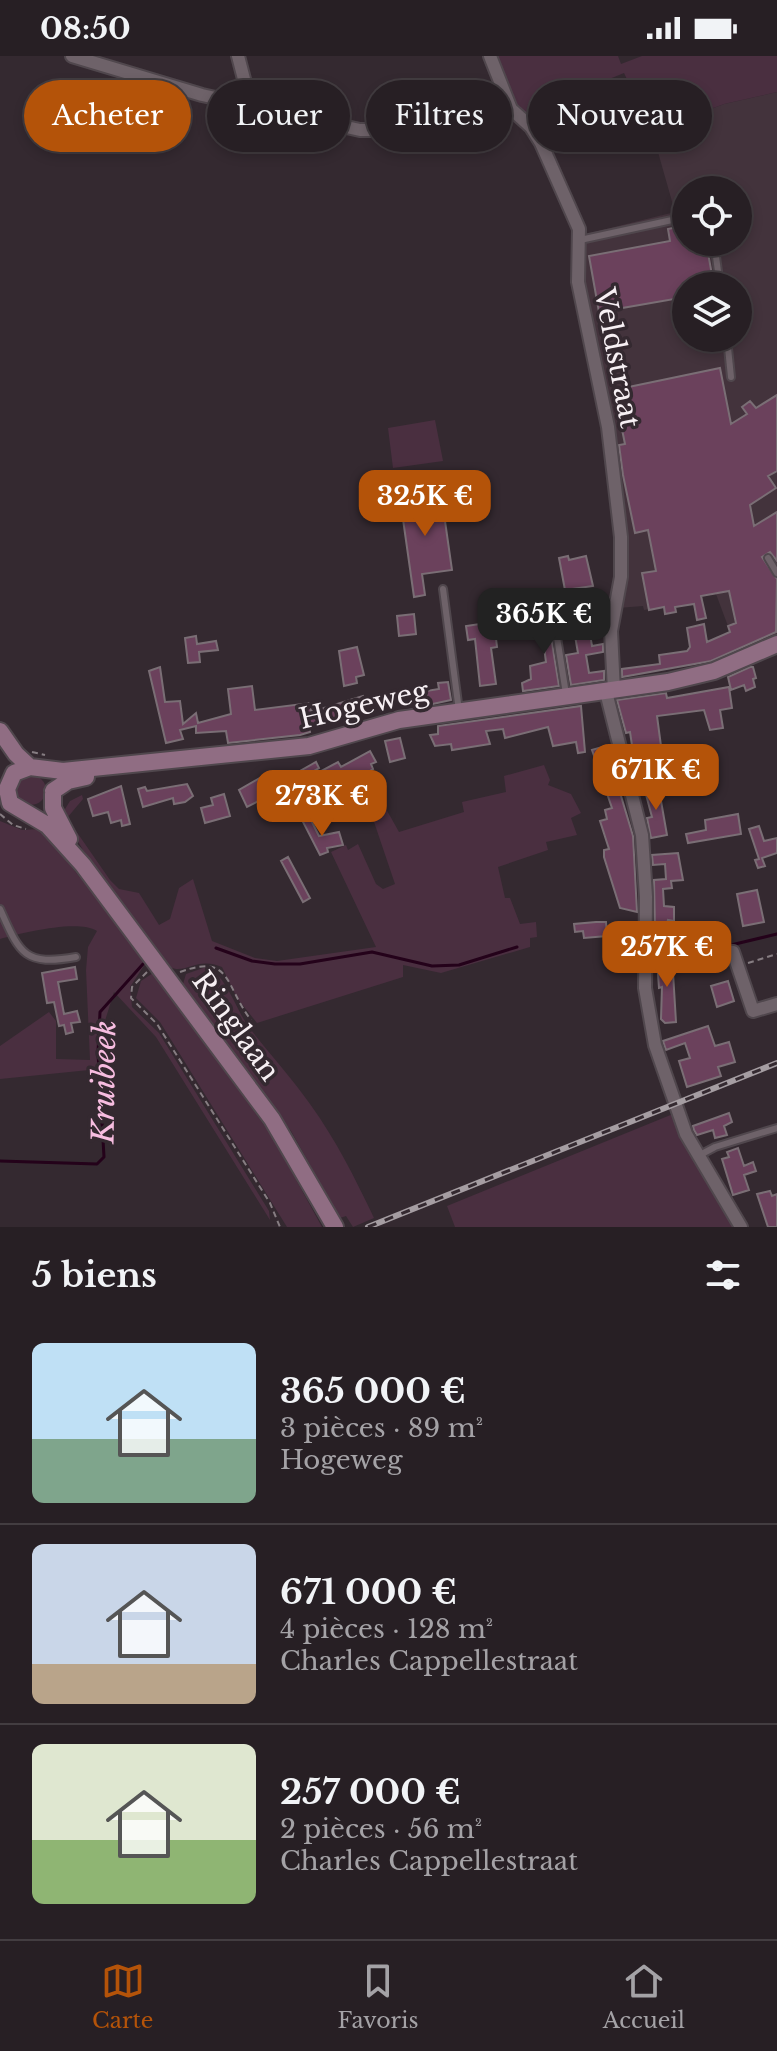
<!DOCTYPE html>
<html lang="fr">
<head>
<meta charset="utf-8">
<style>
	body { margin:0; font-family:"Libre Baskerville",serif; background:#2f272c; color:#f1f3f6; height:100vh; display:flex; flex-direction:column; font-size:30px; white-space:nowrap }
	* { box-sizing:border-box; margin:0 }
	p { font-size:26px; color:#a4a2a6 }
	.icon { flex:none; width:44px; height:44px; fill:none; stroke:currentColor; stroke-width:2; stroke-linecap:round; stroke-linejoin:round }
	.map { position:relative; height:1171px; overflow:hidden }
	.sheet { display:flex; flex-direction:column; background:#271f24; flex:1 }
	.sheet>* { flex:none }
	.hud { position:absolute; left:24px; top:24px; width:730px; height:72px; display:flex; gap:16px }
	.buttons { position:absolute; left:672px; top:120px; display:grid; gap:16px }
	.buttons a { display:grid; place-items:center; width:80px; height:80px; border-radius:50%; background:#271f24; box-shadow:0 4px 12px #0003,0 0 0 2px #433d41; font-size:40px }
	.price { position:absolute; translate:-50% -68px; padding:0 18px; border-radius:16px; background:#b45309; color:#fff; font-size:26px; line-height:52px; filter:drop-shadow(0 2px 4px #0008) }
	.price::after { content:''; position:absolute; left:50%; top:48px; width:24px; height:18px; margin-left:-12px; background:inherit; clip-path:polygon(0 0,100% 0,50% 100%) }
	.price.current { background:#222; color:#fff }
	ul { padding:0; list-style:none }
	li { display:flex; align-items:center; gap:24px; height:200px; padding:0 32px }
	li+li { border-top:2px solid #433d41 }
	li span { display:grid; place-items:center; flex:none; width:224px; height:160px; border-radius:12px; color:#555 }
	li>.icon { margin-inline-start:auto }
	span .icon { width:96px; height:96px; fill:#fffc; stroke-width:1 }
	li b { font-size:34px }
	h2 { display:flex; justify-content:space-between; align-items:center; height:96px; padding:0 32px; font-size:34px }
	.tag { padding:0 28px; border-radius:36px; background:#271f24; box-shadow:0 4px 12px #0003,0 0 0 2px #433d41; font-size:28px; line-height:72px }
	.tag.current { background:#b45309; color:#fff }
	.status { display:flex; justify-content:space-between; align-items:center; height:56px; padding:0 40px; background:#271f24; direction:ltr }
	.status svg { height:22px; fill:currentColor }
	.menu { display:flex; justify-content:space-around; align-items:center; height:112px; border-top:2px solid #433d41; background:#271f24; font-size:22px; color:#a4a2a6 }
	.menu a { display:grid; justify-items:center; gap:4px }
	.menu .current { color:#b45309 }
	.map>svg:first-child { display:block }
</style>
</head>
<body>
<div class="status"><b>08:50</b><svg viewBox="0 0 49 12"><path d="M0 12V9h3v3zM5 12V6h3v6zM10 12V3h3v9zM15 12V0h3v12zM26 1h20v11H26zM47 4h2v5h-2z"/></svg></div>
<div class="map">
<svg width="777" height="1171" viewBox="0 0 777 1171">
	<rect width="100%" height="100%" fill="#342930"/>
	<path fill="#43333c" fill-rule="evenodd" d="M777,36V579L738,597L716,538L702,540L703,544L644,554L643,550L618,552L611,372L585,232L584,194L586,178L675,156L652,75L724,48ZM686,134H738V186H686ZM686,230H738V282H686Z"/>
	<path fill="#4a2f40" d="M494,0H618L621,8L642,0H777V36L724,48L652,75L624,17L523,58L515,49Z
		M435,364L443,405L393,412L388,372Z
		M544,709L550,724L548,729L571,738L581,757L571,762L577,779L546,786L548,794L498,811L505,842H510L520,868L536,866L537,881L530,882V891L441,917L403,909V921L257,967L237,942L222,911C197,900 185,919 170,911L83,794L62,758L70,745L82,739L83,743L67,762L110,824L119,833L139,837L159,869L170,863L179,832L193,823L212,885L255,902L277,905L376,891L331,796L346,789L348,794L358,788L376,828L383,833L395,828L371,757L385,751L399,776L464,756L462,746L506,736L504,720Z
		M16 734a15 15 0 1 1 30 0a15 15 0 1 1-30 0Z
		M0,765L22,774L41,773L147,905L130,931L132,951L159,977L269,1155L270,1164L156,981L114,936L103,971L99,1013L0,1023V990L49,956L56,965V1003L90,1004L86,914L88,891L97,875C78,863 22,877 0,883Z
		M206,911C225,917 236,953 248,970C268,996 291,1021 310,1048C336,1084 355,1122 374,1162L353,1171L346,1160L340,1162L291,1075L183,928L186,918Z
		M153,917L272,1080L322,1171H287L160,966L136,942L141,925Z
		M673,1058C690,1099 717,1132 735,1171H455L447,1150Z"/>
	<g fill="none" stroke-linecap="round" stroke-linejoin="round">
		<path stroke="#24021a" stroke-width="3" d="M731,889L777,878
			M216,892L252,905L275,908H300L372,896L432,910L459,909L517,891
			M0,1105L97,1108L104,1101L98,997L100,956L143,908"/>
	</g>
	<path fill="#6b415c" stroke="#7a6e75" stroke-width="2" d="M686,169V186H706L714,230H686V241L599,256L589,200L670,185L668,173Z
		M720,312L731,368L747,358L742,351L750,345L756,352L777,339V415L768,420L776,432L750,449L754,470L777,456V505L770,496L762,501L777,523L776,576L711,605L622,621V613L660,608L659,599L687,595L690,591L687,572L704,568L707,586L730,576L728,570L736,567L729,535L701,540L706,562L697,564L694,548L675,551L676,556L665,558L664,551L649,554L642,517L656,515L648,474L635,477L623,419L619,389L625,388L614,334Z
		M441,437L452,514L422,518L425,539L414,541L400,442Z
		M568,500L569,504L586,500L593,530L565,534L559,502Z
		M544,537L559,630L523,635L522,627L531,623L530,610L546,606L537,538Z
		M585,549L592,590L603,588V596L586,599L589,617L604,615V624L571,629L566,599L578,597L570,551Z
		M414,558L416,578L399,580L397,560Z
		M494,566L497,591L491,592L496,628L480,630L475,583L468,584L466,570Z
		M196,580L197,588L216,585L218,594L199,596L200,606L188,607L185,582Z
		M357,591L364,619L356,621L357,627L344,630L339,595Z
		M160,611L165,646L180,645L183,668L196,657L198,667L231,658L228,633L252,630L255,654L310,647L311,656L363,640L367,655L309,669L310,676L300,679L228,687L226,675L196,677V670L180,674L183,683L166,687L149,615Z
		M750,611H753L756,622L753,623L755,631L746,635L744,629L731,634L728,621Z
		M448,626L451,644L428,649L426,635L439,633L438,627Z
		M729,631L732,652L720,654L723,672L710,674L704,654L657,660L661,690L633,696L630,676L626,677L617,644L666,637L667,642Z
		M581,650L585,696L578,697L576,686L553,690L548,671L505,682L503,673L486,675L490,688L452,694L451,688L435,690L430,679L438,678V670Z
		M400,682L405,702L390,706L385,685Z
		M606,690L633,780L637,856L620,852L604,801V794L609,793L600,765L607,763L605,754L612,752L592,694Z
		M370,695L376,706L371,708L373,713L350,727L357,740L343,747L336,734L340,722L310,739L301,723L296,725L293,719L316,706L319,712L312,716L314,719L338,706L341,711Z
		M265,719L276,740L268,744L266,741L247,751L239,734Z
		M187,728L193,740L185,746L174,748L173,742L143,751L138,733L145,731L147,735Z
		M658,728L667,779L651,782L647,762L652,761L644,731Z
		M121,730L130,768L122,770L121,764L111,767L108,756L93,760L88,743Z
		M224,738L230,760L205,767L201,752L213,749L211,742Z
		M738,758L741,778L688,787L686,778L706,774L705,764Z
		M309,760L319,780L339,776L343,789L327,792L328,796L320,799L302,764Z
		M759,770L764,785L777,782V797L762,802L765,810L758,812L755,804L759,803L749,773Z
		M678,797L683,824L671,825L672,832L663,833L664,850L674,851V865L668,864L666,871L655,870L654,824L666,823L665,808L653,809L652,799Z
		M288,801L310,842L303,846L281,805Z
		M757,834L764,866L743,870L737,838Z
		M596,866H606L607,880L584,882L583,875L575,876L574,868Z
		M672,900L676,966L665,967L661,963L662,931L659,932L657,904Z
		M75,911L77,923L58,926L64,958L77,955L80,966L71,967L73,976L66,978L64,969L59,970L54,946L47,947L42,917Z
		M728,925L734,945L717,951L711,930Z
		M708,970L715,990L729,986L735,1006L718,1011L721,1020L687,1031L679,1005L690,1002L685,987L666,994L663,985Z
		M729,1057L732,1066L724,1070L727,1079L715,1082L713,1074L697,1079L694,1074L693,1070Z
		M738,1092L744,1110L753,1106L756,1115L744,1119L749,1134L733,1139L722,1103L729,1101L727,1096Z
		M770,1135L772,1140L777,1138V1171H768L757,1138Z"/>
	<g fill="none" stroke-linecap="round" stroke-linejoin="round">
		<defs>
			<path id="lane" d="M580,184L686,161
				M714,186L720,230
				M727,282L731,321
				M768,502L777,517
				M443,533L459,655
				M550,537L566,638
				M0,853C20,898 24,910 76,901
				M698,1100L715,1091L777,1072"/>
			<path id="street" d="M72,0L202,39L360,74H418L511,53
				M238,0L251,50
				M490,0L511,53L531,71L541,87L579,173L578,226L608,371L621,481V521L611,575L614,635
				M606,636L642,779L646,841L645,932L655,989L686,1078L741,1171
				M645,886L733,896L753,955L777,948"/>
			<path id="secondary" d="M0,675L16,698L30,711
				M53,735L68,725L86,721
				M53,738V752L69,783
				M335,1171L272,1063L83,809L47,769L10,747L7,733L14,717L30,711L63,715L309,690L399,664L668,626L714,615L777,588"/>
		</defs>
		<use href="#lane" stroke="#50474d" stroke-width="10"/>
		<use href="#street" stroke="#50474d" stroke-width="16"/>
		<use href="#secondary" stroke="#50474d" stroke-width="20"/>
		<path stroke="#867d82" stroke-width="2" stroke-dasharray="6 4" stroke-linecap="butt" d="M32,696L45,699
			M0,758L13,769L26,773
			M748,907L777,898
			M147,916L132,931L131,942L157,968L270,1147L280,1171
			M180,916C232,897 224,929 251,964"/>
		<use href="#lane" stroke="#6e6269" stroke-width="6"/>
		<use href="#street" stroke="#6e6269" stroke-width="12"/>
		<use href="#secondary" stroke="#906d83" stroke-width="16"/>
		<defs>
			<path id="rail" d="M368,1171L777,1007"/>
		</defs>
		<use href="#rail" stroke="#a59da2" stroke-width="6"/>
		<use href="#rail" stroke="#342930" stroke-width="3" stroke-dasharray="9" stroke-linecap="butt"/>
	</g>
	<g text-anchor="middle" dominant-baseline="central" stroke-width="7" stroke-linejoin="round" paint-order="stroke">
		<g font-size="28" fill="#f7f0f4" stroke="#342930">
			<text transform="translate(617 302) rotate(79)">Veldstraat</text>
			<text transform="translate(364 649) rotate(-13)">Hogeweg</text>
			<text transform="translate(236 970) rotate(54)">Ringlaan</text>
		</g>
		<g font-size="30" font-style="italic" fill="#f7bde0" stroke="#342930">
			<text transform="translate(104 1026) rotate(-89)">Kruibeek</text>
		</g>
	</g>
</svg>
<div class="buttons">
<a><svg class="icon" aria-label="locate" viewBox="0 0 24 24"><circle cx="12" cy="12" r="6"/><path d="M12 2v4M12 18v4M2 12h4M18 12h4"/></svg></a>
<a><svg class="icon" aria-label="layers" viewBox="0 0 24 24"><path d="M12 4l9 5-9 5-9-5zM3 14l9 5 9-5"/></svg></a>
</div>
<b class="price" style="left:425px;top:482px">325K €</b>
<b class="price current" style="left:544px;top:600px">365K €</b>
<b class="price" style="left:656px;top:756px">671K €</b>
<b class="price" style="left:322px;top:782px">273K €</b>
<b class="price" style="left:667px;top:933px">257K €</b>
<div class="hud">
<a class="tag current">Acheter</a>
<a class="tag">Louer</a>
<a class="tag">Filtres</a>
<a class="tag">Nouveau</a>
</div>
</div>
<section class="sheet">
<h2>5 biens<svg class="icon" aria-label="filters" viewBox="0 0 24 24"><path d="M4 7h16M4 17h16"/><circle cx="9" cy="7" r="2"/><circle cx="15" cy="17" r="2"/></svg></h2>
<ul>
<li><span style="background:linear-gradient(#bfe0f5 60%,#7fa58c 0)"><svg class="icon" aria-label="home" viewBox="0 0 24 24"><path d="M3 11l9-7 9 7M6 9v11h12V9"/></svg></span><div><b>365 000 €</b><p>3 pièces · 89 m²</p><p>Hogeweg</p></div></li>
<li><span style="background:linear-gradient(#c9d6e8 75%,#b9a48a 0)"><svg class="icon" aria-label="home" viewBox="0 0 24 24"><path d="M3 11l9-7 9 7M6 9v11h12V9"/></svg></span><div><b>671 000 €</b><p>4 pièces · 128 m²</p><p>Charles Cappellestraat</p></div></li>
<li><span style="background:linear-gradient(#dfe7d0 60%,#8fb573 0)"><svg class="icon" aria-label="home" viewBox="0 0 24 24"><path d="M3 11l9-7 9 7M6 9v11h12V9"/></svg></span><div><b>257 000 €</b><p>2 pièces · 56 m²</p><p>Charles Cappellestraat</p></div></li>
</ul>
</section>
<nav class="menu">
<a class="current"><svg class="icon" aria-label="map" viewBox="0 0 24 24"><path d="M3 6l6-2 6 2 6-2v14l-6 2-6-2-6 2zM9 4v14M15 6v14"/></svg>Carte</a>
<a><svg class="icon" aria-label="saved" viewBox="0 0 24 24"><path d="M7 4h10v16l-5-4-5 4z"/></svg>Favoris</a>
<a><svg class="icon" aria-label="home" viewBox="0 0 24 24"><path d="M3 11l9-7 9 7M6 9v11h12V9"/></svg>Accueil</a>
</nav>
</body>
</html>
